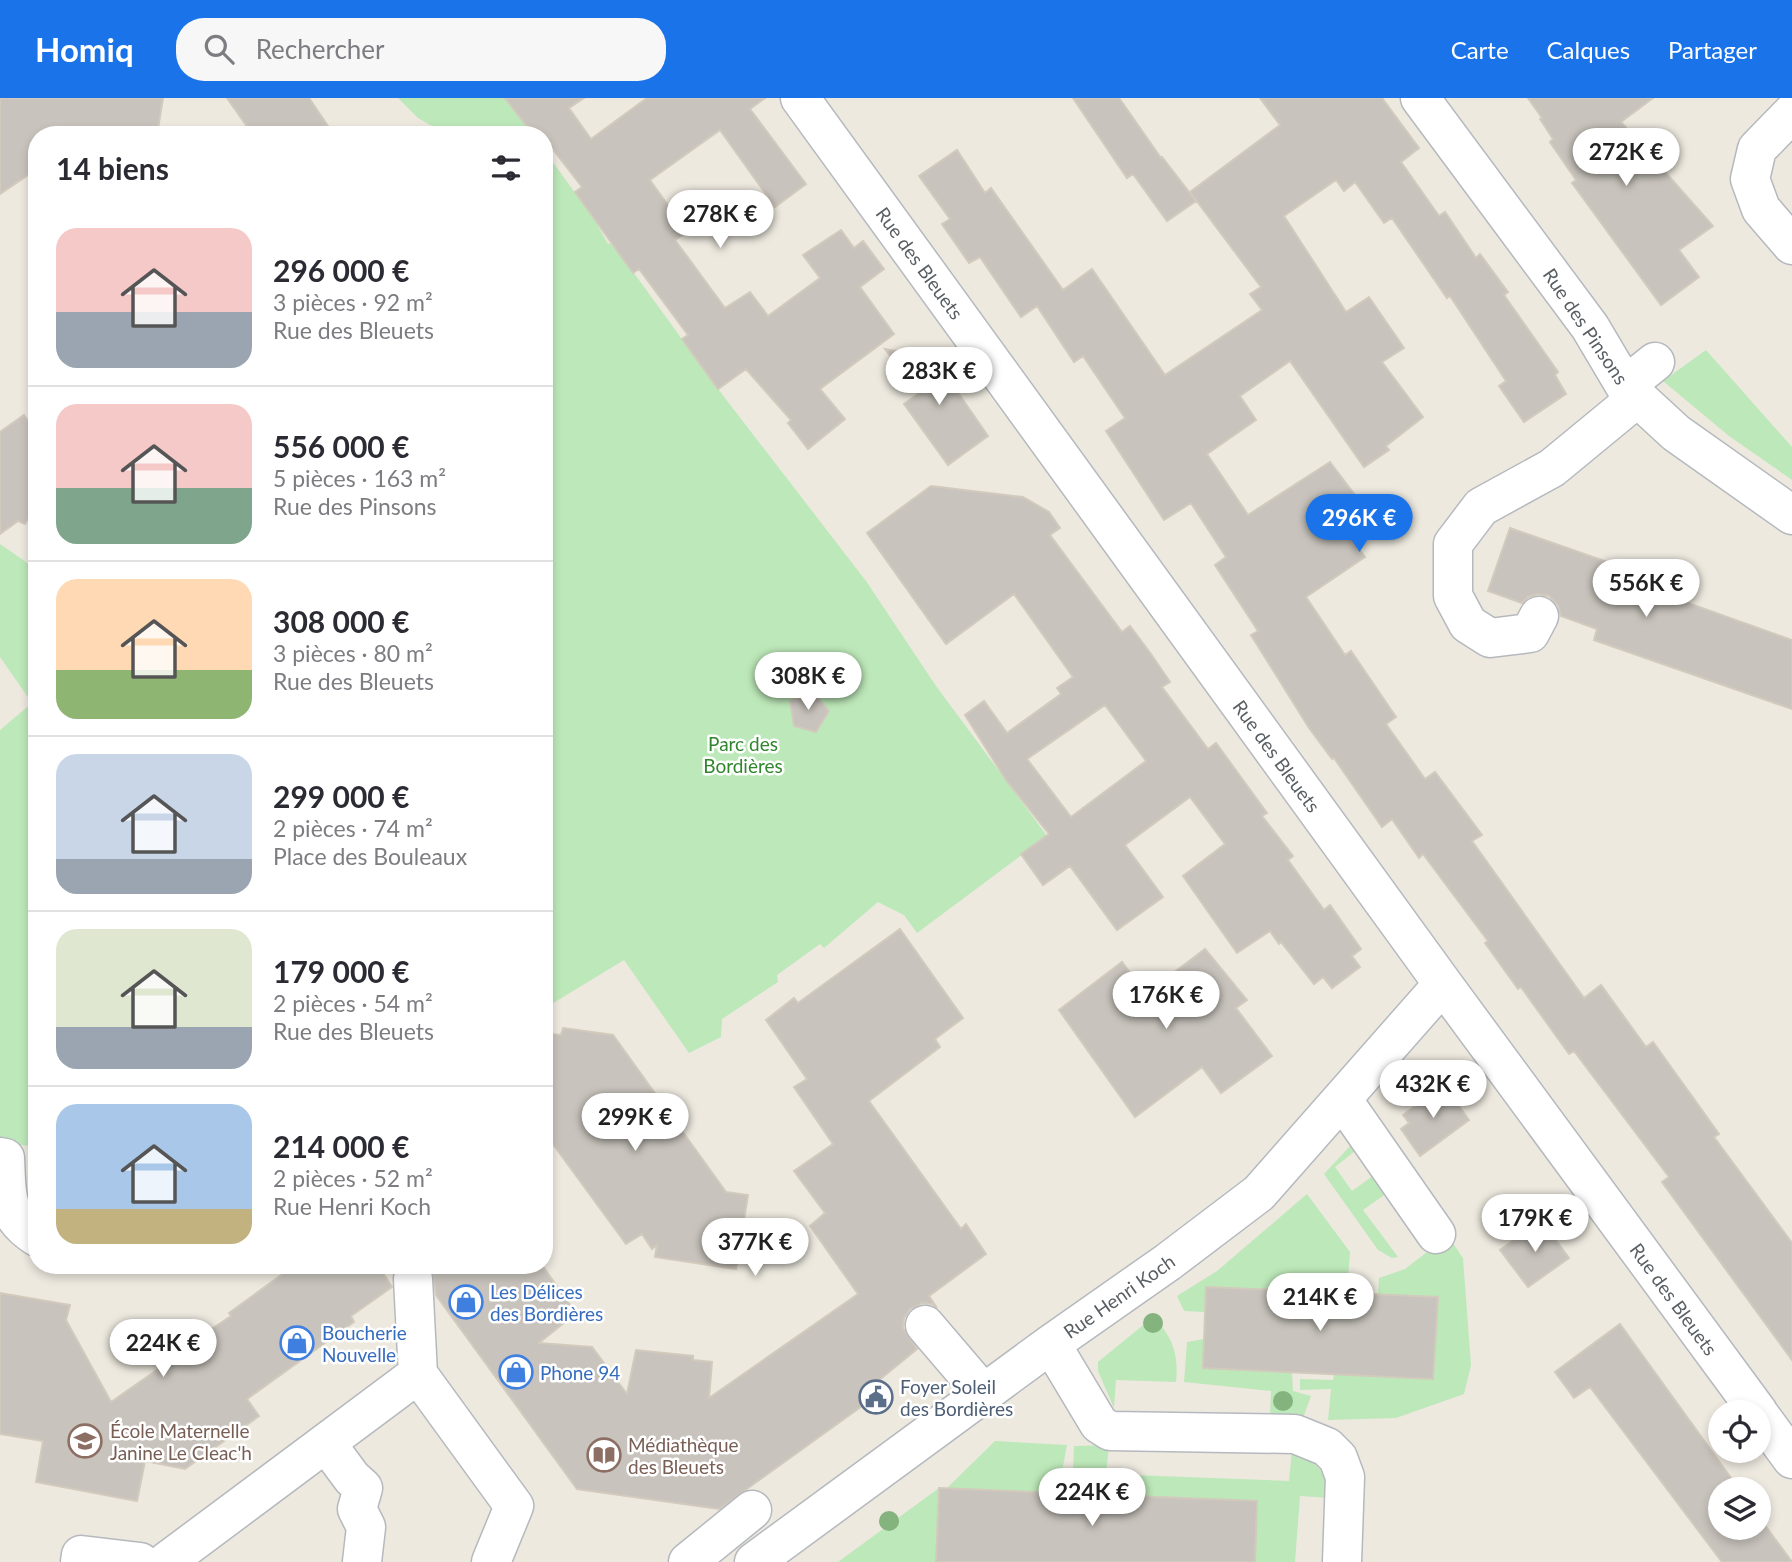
<!DOCTYPE html>
<html lang="fr">
<head>
<meta charset="utf-8">
<style>
	body { margin:0; font-family:Lato,sans-serif; background:#f7f7f7; color:#2b2b33; height:100vh; display:flex; flex-direction:column; font-size:26px; white-space:nowrap }
	* { box-sizing:border-box; margin:0 }
	p { font-size:23px; color:#7c7c81 }
	.icon { flex:none; width:38px; height:38px; fill:none; stroke:currentColor; stroke-width:2; stroke-linecap:round; stroke-linejoin:round }
	.map { position:relative; flex:1; overflow:hidden }
	.side { position:absolute; left:28px; top:28px; width:525px; height:1148px; display:flex; flex-direction:column; background:#fff; border-radius:28px; box-shadow:0 4px 10px #0003 }
	.side>* { flex:none }
	.tools { position:absolute; left:1708px; top:1302px; display:grid; gap:14px }
	.tools a { display:grid; place-items:center; width:63px; height:63px; border-radius:50%; background:#fff; box-shadow:0 4px 10px #0003; font-size:35px }
	.price { position:absolute; translate:-50% -60px; padding:0 16px; border-radius:24px; background:#fff; color:#222; font-size:23px; line-height:46px; filter:drop-shadow(0 2px 4px #0008) }
	.price::after { content:''; position:absolute; left:50%; top:42px; width:21px; height:16px; margin-left:-10px; background:inherit; clip-path:polygon(0 0,100% 0,50% 100%) }
	.price.selected { background:#1a73e8; color:#fff }
	ul { padding:0; list-style:none }
	li { display:flex; align-items:center; gap:21px; height:175px; padding:0 28px }
	li+li { border-top:2px solid #e1e1e2 }
	li span { display:grid; place-items:center; flex:none; width:196px; height:140px; border-radius:21px; color:#555 }
	li>.icon { margin-inline-start:auto }
	span .icon { width:84px; height:84px; fill:#fffc; stroke-width:1 }
	li b { font-size:30px }
	h2 { display:flex; justify-content:space-between; align-items:center; height:84px; padding:0 28px; font-size:30px }
	header { display:flex; align-items:center; gap:42px; box-sizing:border-box; height:98px; padding:0 35px; background:#1a73e8; color:#fff }
	header strong { font-size:33px }
	nav { display:flex; gap:38px; margin-inline-start:auto; font-size:24px }
	.search { width:490px; height:63px; background:#f7f7f7; display:flex; align-items:center; gap:18px; box-sizing:border-box; padding:0 24px; border-radius:28px; color:#7c7c81; font-size:26px }
	.map>svg:first-child { display:block }
</style>
</head>
<body>
<header>
<strong>Homiq</strong>
<div class="search"><svg class="icon" aria-label="search" viewBox="0 0 24 24"><circle cx="10" cy="10" r="6"/><path d="M15 15l6 6"/></svg>Rechercher</div>
<nav><a>Carte</a><a>Calques</a><a>Partager</a></nav>
</header>
<div class="map">
<svg width="1792" height="1464" viewBox="0 0 1792 1464">
	<rect width="100%" height="100%" fill="#ede9df"/>
	<path fill="#bde8b9" d="M398,0H505L533,37H448L418,20Z
		M544,52L594,121L608,146L610,145L626,164L718,291L866,483L936,588L1047,738L917,835L904,817L878,804L824,850L820,846L777,877L778,884L722,921L721,939L689,955L624,862L550,907L544,906Z
		M1706,252L1792,349V382L1729,338L1663,283Z
		M0,446L32,468L37,465V1049L0,1044V632L32,605L0,559Z
		M1351,1047L1355,1053L1335,1069L1352,1093L1374,1077L1387,1095L1363,1112L1398,1159L1392,1160L1378,1152L1324,1076Z
		M1307,1096L1350,1154L1347,1195L1206,1189L1205,1214L1184,1213L1177,1198L1217,1173Z
		M1448,1138L1463,1160L1471,1267L1464,1296L1396,1320L1328,1322L1331,1291L1300,1292V1281L1333,1282L1334,1276L1433,1281L1438,1199L1378,1196L1379,1180L1405,1171Z
		M1153,1219C1173,1238 1179,1258 1176,1284L1116,1282L1114,1310L1098,1273V1264Z
		M1204,1241V1270L1292,1274L1293,1293L1311,1298L1303,1320L1270,1317L1271,1293L1184,1284L1187,1244Z
		M995,1343L1067,1347L1058,1395L946,1391Z
		M1109,1347L1106,1376L1289,1383L1292,1353C1320,1367 1323,1369 1330,1400L1300,1398L1295,1464H1255L1257,1403L1072,1396L1074,1348Z
		M939,1390L936,1464H838Z"/>
	<path fill="#c8c3bc" stroke="#d2cabd" stroke-width="2" fill-rule="evenodd" d="M0,0H163L157,37H37V71L0,96Z
		M227,0H309L334,37H253Z
		M505,0H584L569,10L591,41L647,0H765L750,11L806,86L775,109L720,32L650,82L687,134L675,142L725,210L750,194L768,218L820,180L803,157L841,132L854,150L863,143L884,171L860,189L894,236L820,291L845,321L808,351L788,325L791,322L746,271L718,291L682,241L688,237L639,171L633,175L575,94L582,89L544,40V37L538,32L532,35Z
		M1073,0H1119L1161,60L1162,59L1196,103L1167,123L1133,76L1127,80Z
		M1260,0H1382L1419,50L1401,64L1439,118L1445,114L1476,160L1480,156L1508,194L1504,197L1558,274L1555,277L1566,296L1524,324L1499,288L1506,283L1450,198L1447,200L1392,120L1384,125L1355,84L1344,93L1336,82L1284,118L1346,214L1369,199L1404,250L1382,264L1423,319L1386,348L1389,352L1364,369L1290,263L1240,298L1256,322L1207,356L1248,417L1330,364L1379,429L1355,445L1365,459L1306,499L1345,557L1351,553L1396,619L1386,626L1425,681L1435,674L1482,737L1472,743L1584,900L1601,887L1646,949L1653,944L1719,1036L1714,1039L1792,1145V1262L1662,1084L1669,1079L1574,953L1569,956L1521,889L1518,891L1485,845L1488,843L1423,756L1419,760L1392,721L1382,729L1334,660L1332,661L1309,630L1251,537L1258,533L1215,467L1226,459L1191,405L1164,422L1106,333L1125,320L1083,258L1074,264L1037,208L1021,219L980,159L969,165L942,126L950,121L919,78L957,52L985,95L991,90L1063,192L1092,171L1165,277L1262,212L1250,196L1261,189L1190,94L1280,27Z
		M1528,0H1653L1621,24L1713,128L1679,152L1699,179L1661,207L1572,85L1576,82L1550,44L1553,41L1540,21L1542,20Z
		M885,251L934,260L988,338L948,367L904,306L918,296Z
		M24,317L37,335V406L25,426L18,423L0,436V334Z
		M931,388L1023,399L1049,414L1060,430L1050,437L1122,534L1130,528L1151,556L1170,584L1162,589L1208,651L1216,645L1267,715L1262,718L1293,758L1288,762L1324,812L1330,807L1361,851L1352,858L1360,869L1332,890L1323,879L1314,886L1281,844L1279,846L1270,833L1237,855L1183,778L1225,746L1190,699L1125,747L1163,799L1117,832L1070,768L1043,787L1021,756L1049,736L1006,682L965,617L984,603L1007,635L1061,596L1057,590L1073,579L1014,496L946,546L867,435ZM1105,607L1146,663L1071,719L1027,661Z
		M1510,430L1619,468L1615,479L1792,542V611L1594,542L1597,531L1561,518L1558,507L1549,498L1538,496L1528,499L1522,505L1488,493Z
		M813,594L829,613L816,634L794,628L790,603Z
		M900,831L963,920L935,941L940,949L869,1003L961,1131L966,1126L986,1156L929,1198L937,1210L932,1206L922,1205L910,1211L904,1220L903,1230L917,1251L878,1283L883,1293L719,1411L577,1391L436,1197L433,1175L443,1167H542L576,1215L539,1245L592,1249L627,1296L636,1252L693,1258V1262L712,1264L709,1300L858,1196L810,1128L825,1115L794,1073L833,1046L794,989L807,981L766,922L794,900L798,905Z
		M1205,851L1247,902L1236,910L1272,958L1221,995L1202,969L1135,1019L1059,912L1122,864L1146,896Z
		M563,930L613,937L726,1094L748,1097L736,1171L655,1159L657,1147L652,1151L642,1136L626,1146L544,1034V935L561,937Z
		M1444,987L1469,1022L1420,1058L1401,1031L1409,1025L1403,1017Z
		M1541,1122L1569,1160L1528,1189L1500,1152Z
		M295,1167H378L392,1189L351,1218L354,1224L247,1301L259,1318L185,1371L145,1363L137,1403L36,1384L43,1343L0,1336V1195L70,1207L66,1222L111,1304L214,1232L213,1230L231,1218L229,1215Z
		M1206,1189L1438,1199L1433,1281L1203,1270Z
		M1620,1226L1739,1391H1720V1430H1759V1419L1792,1464H1722L1590,1289L1574,1300L1555,1274Z
		M939,1390L1257,1403L1255,1464H936Z"/>
	<g fill="none" stroke-linecap="round" stroke-linejoin="round">
		<defs>
			<path id="minor" d="M800,0L1443,886L1758,1314
				M1420,0L1590,229L1625,288L1676,335L1792,417
				M1792,15L1757,51L1750,81L1761,111L1792,147
				M1625,288L1655,264
				M1539,518L1530,535L1490,540L1468,526L1453,498V446L1481,409L1552,370L1637,300
				M1342,1001L1436,1136
				M0,1059L5,1060C7,1095 3,1118 37,1139
				M413,1181L418,1276L514,1408L491,1464
				M925,1227L984,1296
				M1051,1246L1099,1326L1110,1333L1295,1336L1327,1349L1338,1360L1345,1379L1342,1464
				M1759,1316L1792,1361
				M326,1345L352,1380L363,1390L357,1411L366,1429L362,1464
				M80,1464L81,1457L140,1464
				M166,1464L418,1276
				M688,1464L752,1412
				M754,1464L1051,1246L1168,1164L1259,1095L1443,886"/>
		</defs>
		<use href="#minor" stroke="#b5b9be" stroke-width="41"/>
		<use href="#minor" stroke="#fff" stroke-width="38"/>
	</g>
	<g fill="#85b37d">
		<circle cx="1153" cy="1225" r="10"/>
		<circle cx="1283" cy="1303" r="10"/>
		<circle cx="889" cy="1423" r="10"/>
	</g>
	<defs>
		<symbol id="shop-ring" viewBox="-11 -11 22 22"><circle r="9.5" fill="#fff" stroke="#3f7fe0" stroke-width="1.5"/><path d="M-5-2.5h2.3a2.7 3.5 0 0 1 5.4 0H5L5.5 6h-11ZM-1.5-2.5h3a1.5 2.3 0 0 0-3 0Z" fill="#3f7fe0"/></symbol>
		<symbol id="civic-ring" viewBox="-11 -11 22 22"><circle r="9.5" fill="#fff" stroke="#5c6f8a" stroke-width="1.5"/><path d="M-.6-6.5H3V-4.5H.6V-3L4-1V1h2V6H-6V1h2V-1L-.6-3ZM-1.2 2.5V6h2.4V2.5Z" fill="#5c6f8a"/></symbol>
		<symbol id="school-ring" viewBox="-11 -11 22 22"><circle r="9.5" fill="#fff" stroke="#8d6e63" stroke-width="1.5"/><path d="M0-5L7-2L0 1L-7-2ZM-4 1L0 2.5L4 1V4Q0 6-4 4Z" fill="#8d6e63"/></symbol>
		<symbol id="library-ring" viewBox="-11 -11 22 22"><circle r="9.5" fill="#fff" stroke="#8d6e63" stroke-width="1.5"/><path d="M-6-4Q-3-5.5-.7-3.5V5Q-3 3-6 4ZM6-4Q3-5.5 .7-3.5V5Q3 3 6 4Z" fill="#8d6e63"/></symbol>
	</defs>
	<g fill-rule="evenodd">
		<use href="#shop-ring" x="447" y="1185" width="38" height="38"/>
		<use href="#shop-ring" x="278" y="1226" width="38" height="38"/>
		<use href="#shop-ring" x="497" y="1255" width="38" height="38"/>
		<use href="#civic-ring" x="857" y="1280" width="38" height="38"/>
		<use href="#school-ring" x="66" y="1324" width="38" height="38"/>
		<use href="#library-ring" x="585" y="1338" width="38" height="38"/>
	</g>
	<g text-anchor="middle" dominant-baseline="central" stroke-width="5" stroke-linejoin="round" paint-order="stroke">
		<g font-size="19" fill="#585e62" stroke="#fff">
			<text transform="translate(920 165) rotate(54)">Rue des Bleuets</text>
			<text transform="translate(1586 228) rotate(56)">Rue des Pinsons</text>
			<text transform="translate(1277 658) rotate(54)">Rue des Bleuets</text>
			<text transform="translate(1119 1198) rotate(-35)">Rue Henri Koch</text>
			<text transform="translate(1674 1201) rotate(54)">Rue des Bleuets</text>
		</g>
		<g font-size="19" fill="#30862d" stroke="#fff">
			<text x="743" y="645">Parc des<tspan x="743" dy="22">Bordières</tspan></text>
		</g>
		<g font-size="19" fill="#366cbe" stroke="#fff" text-anchor="start">
			<text x="490" y="1193">Les Délices<tspan x="490" dy="22">des Bordières</tspan></text>
			<text x="322" y="1234">Boucherie<tspan x="322" dy="22">Nouvelle</tspan></text>
			<text x="540" y="1274">Phone 94</text>
		</g>
		<g font-size="19" fill="#4e5e75" stroke="#fff" text-anchor="start">
			<text x="900" y="1288">Foyer Soleil<tspan x="900" dy="22">des Bordières</tspan></text>
		</g>
		<g font-size="19" fill="#785e54" stroke="#fff" text-anchor="start">
			<text x="110" y="1332">École Maternelle<tspan x="110" dy="22">Janine Le Cleac'h</tspan></text>
			<text x="628" y="1346">Médiathèque<tspan x="628" dy="22">des Bleuets</tspan></text>
		</g>
	</g>
</svg>
<div class="tools">
<a><svg class="icon" aria-label="locate" viewBox="0 0 24 24"><circle cx="12" cy="12" r="6"/><path d="M12 2v4M12 18v4M2 12h4M18 12h4"/></svg></a>
<a><svg class="icon" aria-label="layers" viewBox="0 0 24 24"><path d="M12 4l9 5-9 5-9-5zM3 14l9 5 9-5"/></svg></a>
</div>
<b class="price" style="left:1626px;top:90px">272K €</b>
<b class="price" style="left:720px;top:152px">278K €</b>
<b class="price" style="left:939px;top:309px">283K €</b>
<b class="price selected" style="left:1359px;top:456px">296K €</b>
<b class="price" style="left:1646px;top:521px">556K €</b>
<b class="price" style="left:808px;top:614px">308K €</b>
<b class="price" style="left:1166px;top:933px">176K €</b>
<b class="price" style="left:1433px;top:1022px">432K €</b>
<b class="price" style="left:635px;top:1055px">299K €</b>
<b class="price" style="left:1535px;top:1156px">179K €</b>
<b class="price" style="left:755px;top:1180px">377K €</b>
<b class="price" style="left:1320px;top:1235px">214K €</b>
<b class="price" style="left:163px;top:1281px">224K €</b>
<b class="price" style="left:1092px;top:1430px">224K €</b>
<section class="side">
<h2>14 biens<svg class="icon" aria-label="filters" viewBox="0 0 24 24"><path d="M4 7h16M4 17h16"/><circle cx="9" cy="7" r="2"/><circle cx="15" cy="17" r="2"/></svg></h2>
<ul>
<li><span style="background:linear-gradient(#f6c9c9 60%,#9aa5b1 0)"><svg class="icon" aria-label="home" viewBox="0 0 24 24"><path d="M3 11l9-7 9 7M6 9v11h12V9"/></svg></span><div><b>296 000 €</b><p>3 pièces · 92 m²</p><p>Rue des Bleuets</p></div></li>
<li><span style="background:linear-gradient(#f6c9c9 60%,#7fa58c 0)"><svg class="icon" aria-label="home" viewBox="0 0 24 24"><path d="M3 11l9-7 9 7M6 9v11h12V9"/></svg></span><div><b>556 000 €</b><p>5 pièces · 163 m²</p><p>Rue des Pinsons</p></div></li>
<li><span style="background:linear-gradient(#ffd9b3 65%,#8fb573 0)"><svg class="icon" aria-label="home" viewBox="0 0 24 24"><path d="M3 11l9-7 9 7M6 9v11h12V9"/></svg></span><div><b>308 000 €</b><p>3 pièces · 80 m²</p><p>Rue des Bleuets</p></div></li>
<li><span style="background:linear-gradient(#c9d6e8 75%,#9aa5b1 0)"><svg class="icon" aria-label="home" viewBox="0 0 24 24"><path d="M3 11l9-7 9 7M6 9v11h12V9"/></svg></span><div><b>299 000 €</b><p>2 pièces · 74 m²</p><p>Place des Bouleaux</p></div></li>
<li><span style="background:linear-gradient(#dfe7d0 70%,#9aa5b1 0)"><svg class="icon" aria-label="home" viewBox="0 0 24 24"><path d="M3 11l9-7 9 7M6 9v11h12V9"/></svg></span><div><b>179 000 €</b><p>2 pièces · 54 m²</p><p>Rue des Bleuets</p></div></li>
<li><span style="background:linear-gradient(#a9c7e8 75%,#c2b280 0)"><svg class="icon" aria-label="home" viewBox="0 0 24 24"><path d="M3 11l9-7 9 7M6 9v11h12V9"/></svg></span><div><b>214 000 €</b><p>2 pièces · 52 m²</p><p>Rue Henri Koch</p></div></li>
</ul>
</section>
</div>
</body>
</html>
